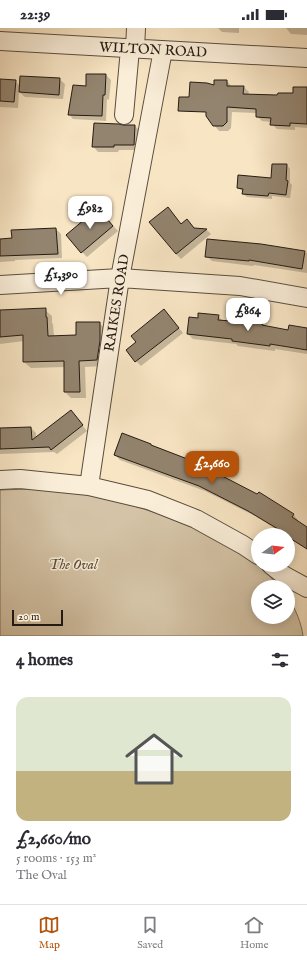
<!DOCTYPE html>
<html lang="en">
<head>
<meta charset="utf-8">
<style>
	body { margin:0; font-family:"IM FELL English",serif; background:#f7f7f7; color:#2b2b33; height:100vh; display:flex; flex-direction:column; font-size:15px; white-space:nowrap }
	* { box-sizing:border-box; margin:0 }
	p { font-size:13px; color:#7c7c81 }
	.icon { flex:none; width:22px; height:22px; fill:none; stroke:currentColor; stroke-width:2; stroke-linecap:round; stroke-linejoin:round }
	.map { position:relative; height:608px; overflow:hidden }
	.panel { display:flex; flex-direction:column; background:#fff; flex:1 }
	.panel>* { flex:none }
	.needle { width:26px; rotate:76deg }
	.buttons { position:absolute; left:251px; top:500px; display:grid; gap:8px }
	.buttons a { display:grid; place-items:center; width:44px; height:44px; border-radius:50%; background:#fff; box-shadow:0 2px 10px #0003; font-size:20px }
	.scale { position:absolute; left:12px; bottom:10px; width:51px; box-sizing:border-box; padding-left:4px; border:2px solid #261b12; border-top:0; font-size:11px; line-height:14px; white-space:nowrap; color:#261b12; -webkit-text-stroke:3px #faeed9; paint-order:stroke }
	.price { position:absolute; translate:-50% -34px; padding:0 9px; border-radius:8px; background:#fff; color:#222; font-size:13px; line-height:26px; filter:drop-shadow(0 1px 2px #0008) }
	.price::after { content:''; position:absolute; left:50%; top:24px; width:12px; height:9px; margin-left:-6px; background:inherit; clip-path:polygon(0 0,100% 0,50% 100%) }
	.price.selected { background:#b45309; color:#fff }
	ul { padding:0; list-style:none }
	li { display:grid; align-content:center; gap:8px; height:212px; padding:0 16px }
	li span { display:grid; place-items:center; height:124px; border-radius:12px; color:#555 }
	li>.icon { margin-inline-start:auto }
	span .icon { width:72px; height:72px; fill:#fffc; stroke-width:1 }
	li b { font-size:17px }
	h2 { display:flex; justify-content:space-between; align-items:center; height:48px; padding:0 16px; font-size:17px }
	.status { display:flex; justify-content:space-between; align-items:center; height:28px; padding:0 20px; background:#fff; direction:ltr }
	.status svg { height:11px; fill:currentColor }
	.tabs { display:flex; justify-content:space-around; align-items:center; height:56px; border-top:1px solid #e1e1e2; background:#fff; font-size:11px; color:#7c7c81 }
	.tabs a { display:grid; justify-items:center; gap:2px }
	.tabs .selected { color:#b45309 }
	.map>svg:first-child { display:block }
</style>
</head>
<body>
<div class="status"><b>22:39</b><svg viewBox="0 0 49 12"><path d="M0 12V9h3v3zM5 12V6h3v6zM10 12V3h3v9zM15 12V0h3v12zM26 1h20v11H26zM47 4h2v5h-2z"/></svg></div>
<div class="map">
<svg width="307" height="608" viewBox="0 0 307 608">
	<rect width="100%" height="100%" fill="#f8e5c4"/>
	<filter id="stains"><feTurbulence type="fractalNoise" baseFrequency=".005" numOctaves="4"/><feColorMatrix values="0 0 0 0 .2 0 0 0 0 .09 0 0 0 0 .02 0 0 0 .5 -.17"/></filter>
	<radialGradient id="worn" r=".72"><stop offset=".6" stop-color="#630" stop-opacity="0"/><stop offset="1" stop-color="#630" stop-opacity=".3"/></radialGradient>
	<path fill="#d4c3a6" stroke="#7d6f5c" d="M29,461L66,463L115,472L176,491L226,516L248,530L269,547L279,559H258V589H288V570C295,579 302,597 303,608H0V462Z"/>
	<path fill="#0003" d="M218,0H239V5L222,4Z
		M286,0H307V7L291,6Z
		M106,47L111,52L109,72L107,71L106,93L73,91L69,86L87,59Z
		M59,51L65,56L63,71L25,69L19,64L18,80L0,79V52L15,53L20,58Z
		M227,53L232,59H244L249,64L248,67L278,68L294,66L307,60V100L295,99V102L277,101L272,96V94L262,93L257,88V85L232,84L231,100L228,103H219L214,97L215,58Z
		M135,98L140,103L139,122H119L118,124H98L93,118Z
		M287,137L290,141V155L292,157L290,170L272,168V171L247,169L243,166L244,164L242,163L238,160L272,151Z
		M98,181L118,203L87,229L82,224Z
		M172,185L181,196L192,197L195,201L207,202L211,206L181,231L176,226Z
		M56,201L61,206L62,230L15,232V233L0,234V212L13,211Z
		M261,217L307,225V245L254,237L253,238L212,233L206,228Z
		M45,282L52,288V295L53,296L54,309L77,308L99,295L106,301L103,338L85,339L86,370H71L65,364V339L31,340L24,334V313L0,316V293Z
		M169,288L183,305L141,338L136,333Z
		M218,288L223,293L262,295L267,299L289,303L307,301V326L275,321V323L238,318L236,316L193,311L188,306L199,291Z
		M71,383L87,403L57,426L54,424L0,426V401L31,400L36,405V410Z
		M153,419L203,438L207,441L293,486L298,492L297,494L307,500V521L288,509V507H285L255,488L205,463L120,432L115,427Z"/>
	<path fill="#93846f" stroke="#261b12" d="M86,46H106L105,67H103L102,88L68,87L73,57L86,58Z
		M20,48L60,50L59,67L19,64Z
		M0,51L16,52L14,74L0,73Z
		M214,52H227V58H244L243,66L277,67L278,65H293V59H307V96L290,95V98L270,97L271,90L256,89V81L227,79V94L223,98H213L206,88V84L178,83L179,69H189L190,54L207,55L214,57Z
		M94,95L119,96L123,97H135L134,117H114V119H92Z
		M272,136H287L286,152L288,153L286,167L269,165L268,168L242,166L243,161L237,160L238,147L271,150Z
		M168,179L181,196L187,191L194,200L207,201L176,226L149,194Z
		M98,180L113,198L81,225L66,207Z
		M56,200L58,226L0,228V211L12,210L11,202Z
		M207,211L261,216L305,223L302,241L249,232V233L205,229Z
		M46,280V289H47L48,308L76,307V294H100V313L97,332L79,333L80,364H64V333L23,334V307L0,309V282Z
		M164,281L179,300L135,334L126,322L136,314L131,308Z
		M198,285L219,287L218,292L244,294L245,291L263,294L262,297L288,302L289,297L307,300V322L270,316V318L232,313V311L187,306L189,289L198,290Z
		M71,382L83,397L51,422L49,419L0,421V400L31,399L32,412Z
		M122,405L151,416V417L203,437V438L257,466L259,464L294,486L292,489L307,499V521L288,509V507L248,483L199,458L114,427Z"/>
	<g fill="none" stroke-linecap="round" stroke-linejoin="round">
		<defs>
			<path id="street" d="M0,13L307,30
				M135,21L136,0
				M124,87L130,21
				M0,257L120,250L240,258L307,270
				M0,452L20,451L89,458L148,472L196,491L243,517L258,527
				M89,458L120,250L163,22
				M271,537L285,548L307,560"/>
		</defs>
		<use href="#street" stroke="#5a4e3e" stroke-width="20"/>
		<use href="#street" stroke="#faeed9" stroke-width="18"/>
	</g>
	<g text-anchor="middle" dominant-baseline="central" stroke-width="3" stroke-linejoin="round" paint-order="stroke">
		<g font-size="14" fill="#261b12" stroke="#faeed9">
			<text transform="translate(153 22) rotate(3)">WILTON ROAD</text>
			<text transform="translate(117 275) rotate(-81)">RAIKES ROAD</text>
		</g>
		<g font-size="14" font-style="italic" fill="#5a4d3e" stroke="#faeed9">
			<text x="73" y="537">The Oval</text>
		</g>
	</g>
	<rect width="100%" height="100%" filter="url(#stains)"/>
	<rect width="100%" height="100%" fill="url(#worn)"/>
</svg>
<div class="buttons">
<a><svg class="needle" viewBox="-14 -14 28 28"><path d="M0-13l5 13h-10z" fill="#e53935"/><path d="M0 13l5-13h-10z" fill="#7c7c81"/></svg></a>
<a><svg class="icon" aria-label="layers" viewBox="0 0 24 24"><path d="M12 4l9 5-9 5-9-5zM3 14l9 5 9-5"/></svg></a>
</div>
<div class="scale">20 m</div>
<b class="price" style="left:90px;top:202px">£982</b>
<b class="price" style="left:61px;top:268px">£1,390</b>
<b class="price" style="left:248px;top:304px">£864</b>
<b class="price selected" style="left:212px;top:457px">£2,660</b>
</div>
<section class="panel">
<h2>4 homes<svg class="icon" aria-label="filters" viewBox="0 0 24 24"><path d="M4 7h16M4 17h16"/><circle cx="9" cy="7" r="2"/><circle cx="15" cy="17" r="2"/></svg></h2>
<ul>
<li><span style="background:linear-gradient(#dfe7d0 60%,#c2b280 0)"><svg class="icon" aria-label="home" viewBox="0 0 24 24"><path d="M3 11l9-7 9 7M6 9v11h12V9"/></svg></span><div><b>£2,660/mo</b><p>5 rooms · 153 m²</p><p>The Oval</p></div></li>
</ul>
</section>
<nav class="tabs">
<a class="selected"><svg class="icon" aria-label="map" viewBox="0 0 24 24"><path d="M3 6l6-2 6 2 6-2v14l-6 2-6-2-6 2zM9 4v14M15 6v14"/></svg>Map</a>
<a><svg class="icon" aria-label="saved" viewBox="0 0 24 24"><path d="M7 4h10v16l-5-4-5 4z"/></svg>Saved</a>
<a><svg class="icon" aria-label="home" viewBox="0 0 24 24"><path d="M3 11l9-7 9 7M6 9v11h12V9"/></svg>Home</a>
</nav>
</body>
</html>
